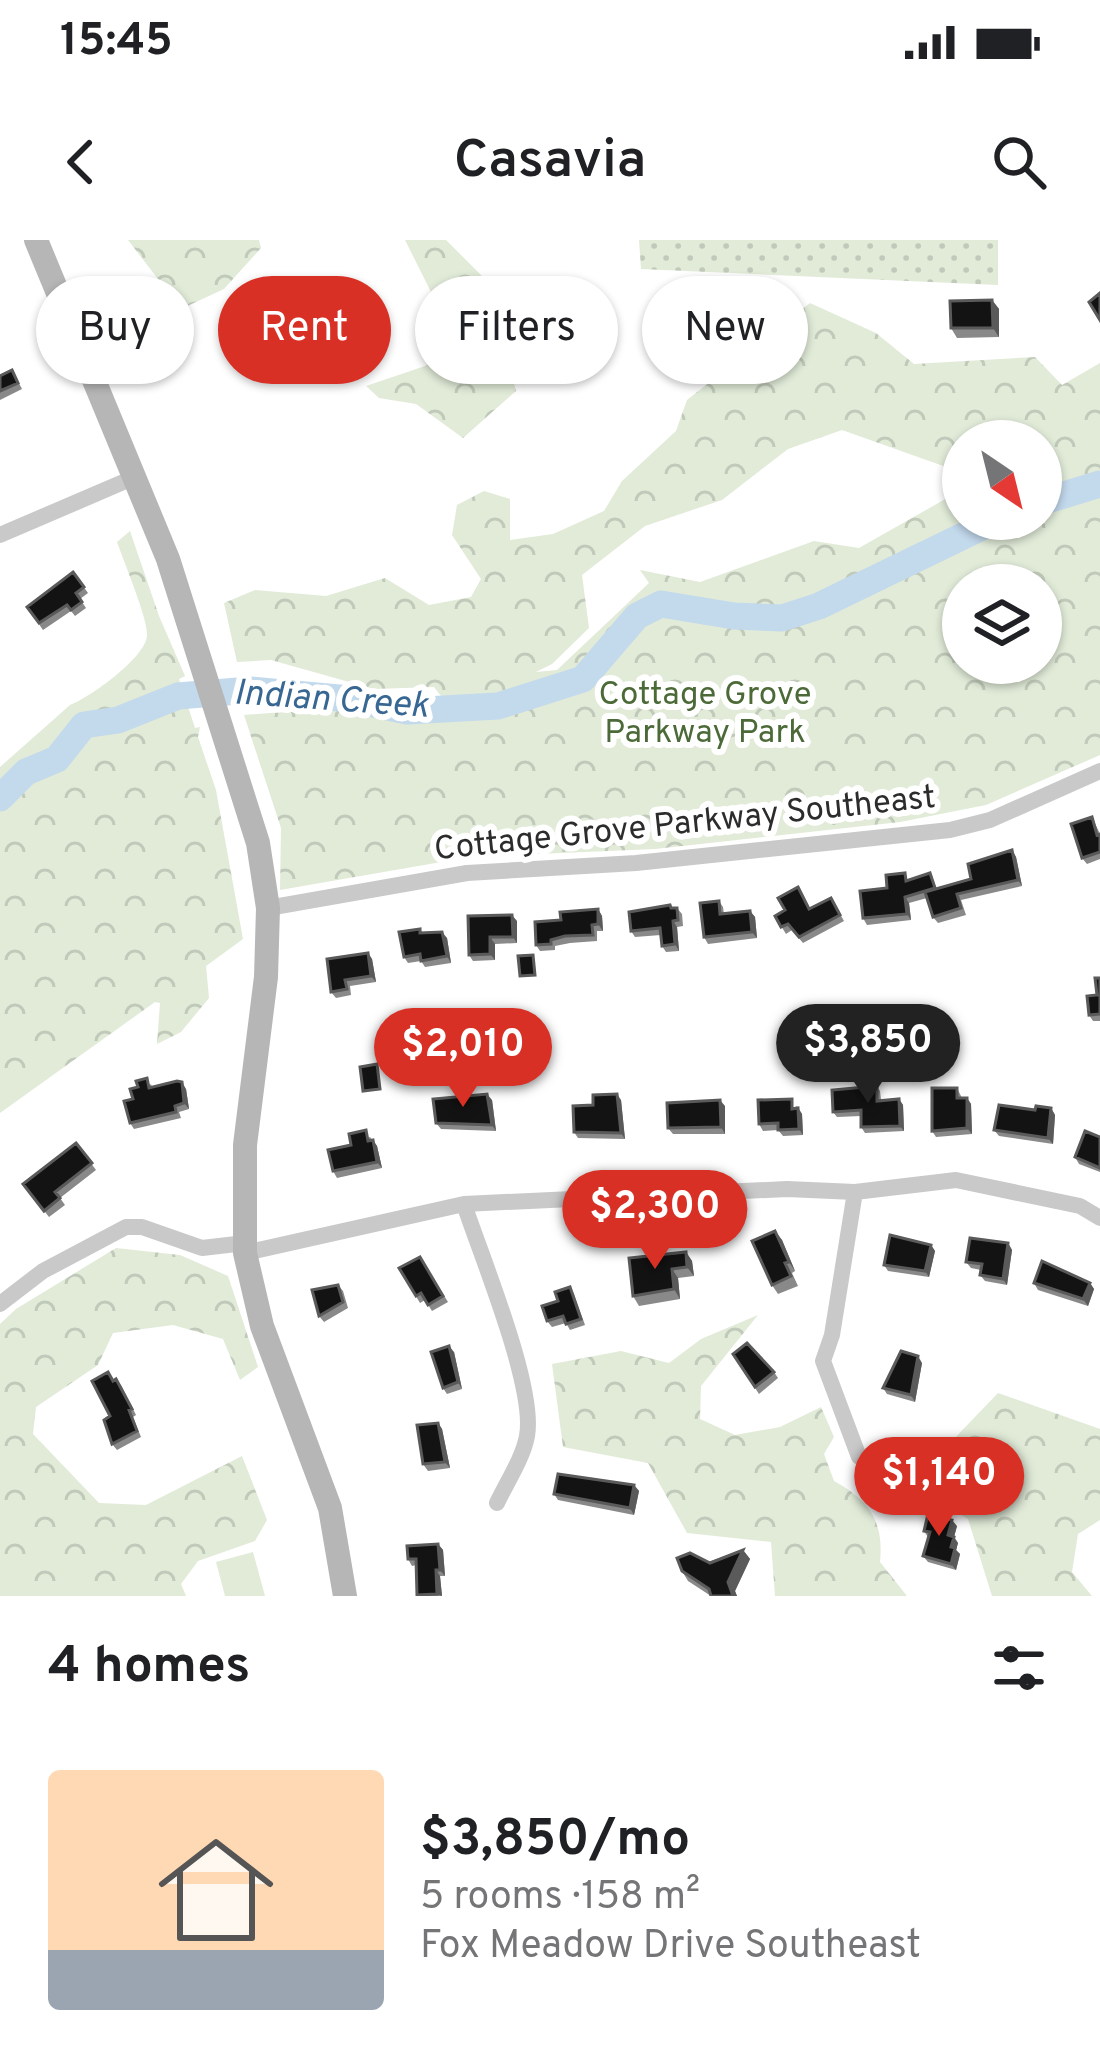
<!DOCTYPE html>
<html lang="en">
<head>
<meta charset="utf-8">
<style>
	body { margin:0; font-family:Overpass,sans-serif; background:#f6f6f6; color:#202124; height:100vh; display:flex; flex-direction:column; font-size:45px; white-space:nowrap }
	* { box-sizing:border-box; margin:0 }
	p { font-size:39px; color:#757577 }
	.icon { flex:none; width:66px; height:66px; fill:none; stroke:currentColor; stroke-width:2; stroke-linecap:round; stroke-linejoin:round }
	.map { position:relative; height:1356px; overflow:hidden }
	.side { display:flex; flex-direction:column; background:#fff; flex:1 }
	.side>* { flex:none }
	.hud { position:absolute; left:36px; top:36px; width:1029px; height:108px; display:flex; gap:24px }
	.needle { width:78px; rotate:145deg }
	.controls { position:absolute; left:942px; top:180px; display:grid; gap:24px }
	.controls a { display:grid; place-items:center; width:120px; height:120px; border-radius:50%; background:#fff; box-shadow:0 3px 9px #0004; font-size:60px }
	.price { position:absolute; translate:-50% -102px; padding:0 27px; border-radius:42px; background:#d93025; color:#fff; font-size:39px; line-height:78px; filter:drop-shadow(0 3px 6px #0008) }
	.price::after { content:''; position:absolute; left:50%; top:72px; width:36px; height:27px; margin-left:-18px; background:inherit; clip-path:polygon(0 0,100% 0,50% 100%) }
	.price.active { background:#222; color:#fff }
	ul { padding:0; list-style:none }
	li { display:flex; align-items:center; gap:36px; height:300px; padding:0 48px }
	li span { display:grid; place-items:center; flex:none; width:336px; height:240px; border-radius:12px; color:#555 }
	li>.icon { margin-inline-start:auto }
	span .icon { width:144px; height:144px; fill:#fffc; stroke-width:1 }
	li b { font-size:51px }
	h2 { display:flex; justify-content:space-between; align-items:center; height:144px; padding:0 48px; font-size:51px }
	.tag { padding:0 42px; border-radius:54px; background:#fff; box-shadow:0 3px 9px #0004; font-size:42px; line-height:108px }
	.tag.active { background:#d93025; color:#fff }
	.status { display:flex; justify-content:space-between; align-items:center; height:84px; padding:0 60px; background:#fff; direction:ltr }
	.status svg { height:33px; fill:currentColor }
	header { display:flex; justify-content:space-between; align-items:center; height:156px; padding:0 48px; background:#fff; font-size:54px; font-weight:600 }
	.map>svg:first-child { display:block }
</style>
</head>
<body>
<div class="status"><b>15:45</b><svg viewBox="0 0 49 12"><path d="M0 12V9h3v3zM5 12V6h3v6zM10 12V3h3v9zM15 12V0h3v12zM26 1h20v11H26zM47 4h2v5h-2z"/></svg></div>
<header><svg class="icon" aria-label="back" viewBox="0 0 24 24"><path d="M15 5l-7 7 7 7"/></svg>Casavia<svg class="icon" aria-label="search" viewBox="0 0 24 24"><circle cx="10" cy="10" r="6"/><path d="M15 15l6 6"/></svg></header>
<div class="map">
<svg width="1100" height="1356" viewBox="0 0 1100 1356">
	<defs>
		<pattern id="grass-dots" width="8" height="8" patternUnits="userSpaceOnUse" patternTransform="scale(3)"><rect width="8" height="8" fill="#e1ebd8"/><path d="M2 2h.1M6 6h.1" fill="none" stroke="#c1caba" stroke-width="1.8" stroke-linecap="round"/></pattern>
		<pattern id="forest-crowns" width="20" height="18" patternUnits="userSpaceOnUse" patternTransform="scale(3)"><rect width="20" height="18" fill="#e1ebd8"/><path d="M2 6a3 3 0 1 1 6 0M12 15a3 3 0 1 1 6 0" fill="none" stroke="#c1caba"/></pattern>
	</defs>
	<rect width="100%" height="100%" fill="#fff"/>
	<path fill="url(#grass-dots)" d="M639,0H998V45L641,29Z"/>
	<path fill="url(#forest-crowns)" fill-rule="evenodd" d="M128,0H259L261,8L224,49L181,69Z
		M405,0H446L486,40L516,151L463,198L416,164L379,158L366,146L431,124L453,96Z
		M810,63L876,93L914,124L1035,117L1062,145L1100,123V515L986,565L900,582L655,609L470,617L280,650L281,588L244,475L444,460L434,447L374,449L271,420L237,422L224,363L255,350L326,356L385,338L429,365L471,357L481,339L452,295L457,265L484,251L510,259V300L553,294L604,271L622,241L676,191L687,160ZM842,190L963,233V201H1041V279H963V249L859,308L814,301L700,342L640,330L649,343L557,430L536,432L552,424L589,388L582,335L645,286L722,260L788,209ZM963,345H1041V423H963Z
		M130,291L159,376L185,436L179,439L195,488L200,487L198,497L216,550L243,699L206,726L209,758L181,792L157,804L160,763L155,762L0,873V527L70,465C89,458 147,417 147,395C148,379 124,322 117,302Z
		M116,1008L180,1015L228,1036L258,1127L240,1140L223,1099L173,1085L113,1093L98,1125L36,1167L33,1194L99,1263L146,1265L242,1216L267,1280L255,1301L198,1321L181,1344L186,1356H0V1084L16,1069Z
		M758,1075L701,1146L700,1179L735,1195L780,1187L821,1167L834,1197L824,1214L834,1241C869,1260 884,1281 880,1322L907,1356H775L771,1302L687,1293L648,1223L563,1207L552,1124L621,1111L669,1123L701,1099Z
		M998,1153L1100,1189V1280L1078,1294L1072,1332L1092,1356H992L968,1279L948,1267L950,1203Z"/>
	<path fill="#e1ebd8" d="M253,1312L265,1356H225L216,1322Z"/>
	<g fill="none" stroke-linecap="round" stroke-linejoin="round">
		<path stroke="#c3d9ec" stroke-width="27" d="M1041,262L1100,244
			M0,558L26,532L57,519L84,485L118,480L178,456L250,450L350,459L407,471L498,466L583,439L637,376L661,364L734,376L782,378L819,366L998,279"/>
		<path stroke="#c9c9c9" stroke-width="16" d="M0,295L135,237
			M268,668L467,633L636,623L950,590L990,580L1100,531
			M855,952L832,1095L823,1121L859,1217
			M464,964C481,1016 536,1147 527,1196C523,1218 507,1242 497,1263
			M245,1013L464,964L787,949L855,952L956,940L1080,966L1100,978
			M0,1064L43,1031L126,987H142L202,1008L245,1003"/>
		<path stroke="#b6b6b6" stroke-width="24" d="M36,0L168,319L258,603L268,668L266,737L245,905V1013L262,1086L330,1268L345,1356"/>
	</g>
	<path fill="#898989" d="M992,60L999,69V97L957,98L951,88Z
		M12,130L22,149L0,160V136Z
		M73,332L88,353L80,359L86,368L75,376L71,371L43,390L27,367Z
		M1092,577L1100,594V619L1087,624L1082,618Z
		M1012,610L1016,617L1022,646L961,660L966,675L938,683L933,677L927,658L909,663L911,680L867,685L863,678L887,648L930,633L937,649L971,639Z
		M802,654L810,669L831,658L844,681L803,703L792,690L786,694L775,676L785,670Z
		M719,661L723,667L724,674L750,671L755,677L757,698L708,704L704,697Z
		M673,668H677L682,674L683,686L677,687L679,711L666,712L662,706L661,695L635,697L631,691Z
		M598,669L602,676L603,691H597V701L570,703L555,706V710L540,711L536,705L561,680Z
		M468,676L517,681V703L495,704V720L473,721L469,715Z
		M420,689L423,693L447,698L451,723L425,727L421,721L408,723L404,717Z
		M368,713L372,719L376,742L350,746L351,755L336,758L331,752Z
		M1100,738V781H1093L1089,775L1097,755Z
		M151,844L152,847L186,849L189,869L179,872L181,878L134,889L130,883L133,859Z
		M877,846L880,851L881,860L899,859L903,865L904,891L865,893L861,887V876L837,877L833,872Z
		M957,848L962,858H967L971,864L972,894L936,897L932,891Z
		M492,860L496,891L441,889L436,883Z
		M621,860L625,899L578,898L574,892L593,865Z
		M725,866V894H673L668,888Z
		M797,866L802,874L803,895L783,896L778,890L763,891L759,884Z
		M1051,868L1055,875L1053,904L999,896L994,890L1035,870Z
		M370,897L377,906L382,928L337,938L333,931L351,905Z
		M1100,897V932L1079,924L1075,917Z
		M76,903L96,930L60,958L65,965L49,977L23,944Z
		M775,991L782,1000L795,1031L792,1033L798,1046L778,1054L772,1045Z
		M1008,1003L1012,1010L1007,1045L985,1041L980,1035L981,1030L971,1028L966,1022Z
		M931,1005L935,1011L929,1037L888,1031L884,1025Z
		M686,1012L692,1021L694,1036L678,1038L680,1059L639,1066L633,1056Z
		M420,1017L448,1062L432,1071L425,1060L420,1063L399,1028Z
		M1034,1043H1090L1094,1049L1088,1066L1038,1050Z
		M338,1045L343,1051L348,1068L324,1082L319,1076Z
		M570,1047L574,1054L585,1085L570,1090L566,1083L552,1087L547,1081L558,1061Z
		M454,1112L462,1149L447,1154L443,1148Z
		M733,1114L774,1132L778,1138L759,1154Z
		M922,1123L915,1162L887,1154L883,1148Z
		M113,1140L121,1145L136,1175L133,1177L141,1197L117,1210L112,1204L110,1176Z
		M438,1183L442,1189L450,1228L428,1231L423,1224Z
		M634,1245L639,1251L634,1275L558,1260L554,1254Z
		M957,1286L954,1297L958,1303L956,1310L960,1314L956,1330L928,1322L923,1316L928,1297L924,1291Z
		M438,1304L443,1310L445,1336H440L442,1356H417L416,1325L412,1326L408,1319Z
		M743,1310L750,1319L735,1351L737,1356H711L688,1341L682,1331Z"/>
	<path fill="#5a5a5a" d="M992,60L999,69V97L993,88Z
		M1012,610L1016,617L1022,646L1018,640Z
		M905,657L909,663L911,680L907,674Z
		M598,669L602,676L603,691L598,684Z
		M750,671L755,677L757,698L752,692Z
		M512,675L517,681V703L513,697Z
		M673,681L677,687L679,711L675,704Z
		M442,692L447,698L451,723L447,716Z
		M490,697L495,704V720L490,714Z
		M368,713L372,719L376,742L371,736Z
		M182,842L186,849L189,869L184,863Z
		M487,854L492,860L496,891L492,885Z
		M617,854L621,860L625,899L621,893Z
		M967,858L971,864L972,894L967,888Z
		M899,859L903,865L904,891L900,886Z
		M720,860L725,866V894L721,887Z
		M798,868L802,874L803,895L799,889Z
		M1051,868L1055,875L1053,904L1048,898Z
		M373,900L377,906L382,928L377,922Z
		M775,991L782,1000L795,1031L789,1022Z
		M1008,1003L1012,1010L1007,1045L1003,1039Z
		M931,1005L935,1011L929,1037L925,1031Z
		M686,1012L692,1021L694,1036L687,1027Z
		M672,1029L678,1038L680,1059L674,1049Z
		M1090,1043L1094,1049L1088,1066L1083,1059Z
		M449,1106L454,1112L462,1149L458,1142Z
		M918,1116L922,1123L915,1162L911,1155Z
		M438,1183L442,1189L450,1228L445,1222Z
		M634,1245L639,1251L634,1275L630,1268Z
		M952,1280L957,1286L954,1297L958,1303L956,1310L960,1314L956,1330L951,1324L948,1295Z
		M438,1304L443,1310L445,1336L440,1330Z
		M743,1310L750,1319L735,1351L737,1356H733L728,1342Z
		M436,1330L440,1336L442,1356L437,1354Z"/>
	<path fill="#131313" stroke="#5a5a5a" stroke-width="3" d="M1100,53V80L1089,62Z
		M992,60L993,88H951L950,61Z
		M12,130L18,143L0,151V136Z
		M73,332L84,347L76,353L82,362L71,370L67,365L39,383L27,367Z
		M1092,577L1097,595L1100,594V612L1082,618L1071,584Z
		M1012,610L1018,640L957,654L961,668L933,677L925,652L971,639L968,624Z
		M905,633L906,641L930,633L935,648L905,657L907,674L863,678L860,651L887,648L886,635Z
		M798,647L809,669L831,658L840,675L799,697L788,684L781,687L775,676L785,670L778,658Z
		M719,661L720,674L750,671L752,692L704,697L700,663Z
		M670,665L671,668H677L678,680L673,681L675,704L662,706L660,688L631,691L629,672Z
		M598,669V684L592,685L593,695L565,696L551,700V704L536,705L535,682L561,680L560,672Z
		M512,675L513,697H490V714L469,715L468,676Z
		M420,689V693L442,692L447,716L421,721L420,714L404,717L399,692Z
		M368,713L371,736L345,740L347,749L331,752L327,719Z
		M533,715L535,735L520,736L518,716Z
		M1095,738H1100V774L1089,775L1087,756L1097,755Z
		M377,824L380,849L363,851L360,827Z
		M147,838L149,848L177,841L182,842L184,863L175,866L176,872L130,883L124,861L133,859L130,849L138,847L136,841Z
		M877,846V861L899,859L900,886L861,887V870L833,872L832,850Z
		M932,848H957V858H967V888L932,891Z
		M487,854L492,885L436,883L433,859Z
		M617,854L621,893L574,892L573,866L593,865V855Z
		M792,859V869L798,868L799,889L778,890V883L759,884L758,860Z
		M720,860L721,887L668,888L667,863Z
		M999,865L1035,870L1036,866L1051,868L1048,898L994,890Z
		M366,890L368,901L373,900L377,922L333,931L328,910L351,905L349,894Z
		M1085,891L1100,897V928L1075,917Z
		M76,903L92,923L55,952L60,958L44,971L23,944Z
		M775,991L789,1022L785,1023L791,1036L772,1045L752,1001Z
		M890,995L931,1005L925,1031L884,1025Z
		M970,998L1008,1003L1003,1039L980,1035L982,1024L966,1022Z
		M686,1012L687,1027L672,1029L674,1049L633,1056L629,1018Z
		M420,1017L443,1056L428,1065L421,1053L416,1056L399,1028Z
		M1042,1021L1090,1043L1083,1059L1034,1043Z
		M338,1045L343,1062L319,1076L312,1050Z
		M570,1047L581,1079L566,1084L563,1076L547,1081L542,1066L558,1061L555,1052Z
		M747,1103L774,1132L755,1147L733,1114Z
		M449,1106L458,1142L443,1148L431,1112Z
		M901,1111L918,1116L911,1155L883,1148Z
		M108,1132L113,1141L116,1139L132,1169L129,1170L137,1191L112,1204L104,1180L110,1176L92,1141Z
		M438,1183L445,1222L423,1224L417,1185Z
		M558,1234L634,1245L630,1268L554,1254Z
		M928,1274L952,1280L948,1295L954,1297L951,1307L955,1308L951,1324L923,1316L930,1292L924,1291Z
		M438,1304L440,1330H436L437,1354L417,1355L416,1319H408L407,1306Z
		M743,1310L728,1342L733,1356H711L709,1349L682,1331L677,1318L690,1313L710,1323Z"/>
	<g text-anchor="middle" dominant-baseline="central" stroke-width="12" stroke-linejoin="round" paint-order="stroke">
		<g font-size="33" fill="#4b6a38" stroke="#fff">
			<text x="705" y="456">Cottage Grove<tspan x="705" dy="38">Parkway Park</tspan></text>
		</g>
		<g font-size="33" fill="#2c2c2c" stroke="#fff">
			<text transform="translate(685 585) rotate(-6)">Cottage Grove Parkway Southeast</text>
		</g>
		<g font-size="36" font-style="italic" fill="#376792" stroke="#fff">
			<text transform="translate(331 461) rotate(4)">Indian Creek</text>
		</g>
	</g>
</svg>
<div class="controls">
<a><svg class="needle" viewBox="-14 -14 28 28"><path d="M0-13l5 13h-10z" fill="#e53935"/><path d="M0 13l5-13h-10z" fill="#757577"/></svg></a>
<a><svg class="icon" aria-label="layers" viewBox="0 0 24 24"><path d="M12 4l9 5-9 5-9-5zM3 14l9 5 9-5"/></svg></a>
</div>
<b class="price active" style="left:868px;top:866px">$3,850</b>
<b class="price" style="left:463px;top:870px">$2,010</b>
<b class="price" style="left:655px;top:1032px">$2,300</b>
<b class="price" style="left:939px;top:1299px">$1,140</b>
<div class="hud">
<a class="tag">Buy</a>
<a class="tag active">Rent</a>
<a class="tag">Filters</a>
<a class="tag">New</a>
</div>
</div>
<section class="side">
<h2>4 homes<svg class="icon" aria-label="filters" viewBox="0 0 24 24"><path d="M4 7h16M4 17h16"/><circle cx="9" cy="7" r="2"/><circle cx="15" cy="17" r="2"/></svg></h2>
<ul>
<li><span style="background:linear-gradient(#ffd9b3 75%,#9aa5b1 0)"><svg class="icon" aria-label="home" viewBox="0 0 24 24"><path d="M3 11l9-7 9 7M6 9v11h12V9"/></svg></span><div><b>$3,850/mo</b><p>5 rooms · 158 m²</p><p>Fox Meadow Drive Southeast</p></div></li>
</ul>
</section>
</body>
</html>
